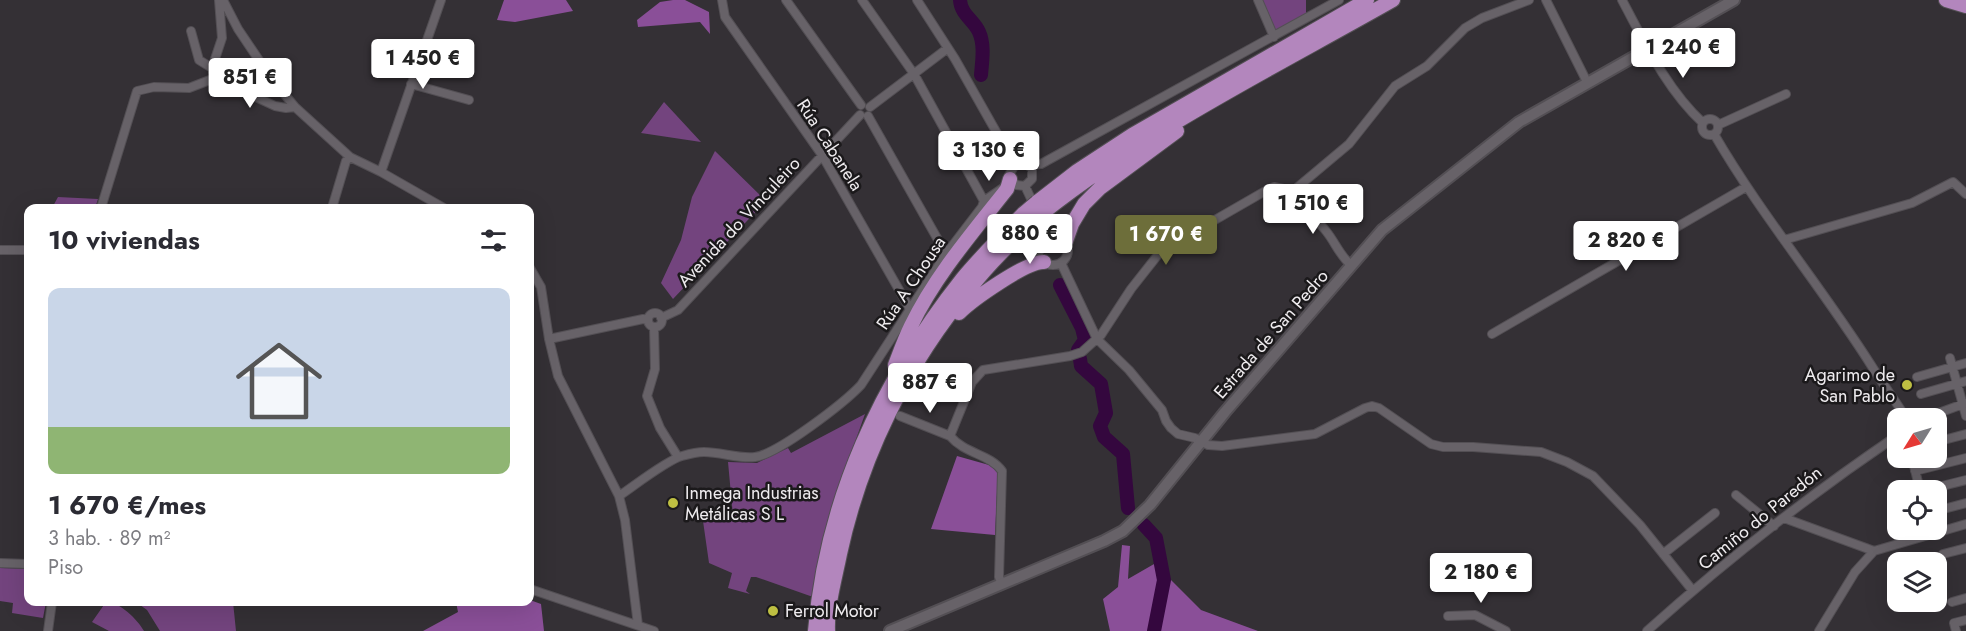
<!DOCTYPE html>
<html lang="es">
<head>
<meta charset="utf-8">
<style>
	body { margin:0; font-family:Jost,sans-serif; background:#f7f7f7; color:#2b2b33; height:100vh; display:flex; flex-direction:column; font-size:22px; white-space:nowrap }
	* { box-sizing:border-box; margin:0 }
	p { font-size:20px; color:#7c7c81 }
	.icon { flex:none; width:33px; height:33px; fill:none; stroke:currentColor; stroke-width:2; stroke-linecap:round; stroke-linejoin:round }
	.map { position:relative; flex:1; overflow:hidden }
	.panel { position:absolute; left:24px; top:204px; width:510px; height:402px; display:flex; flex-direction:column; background:#fff; border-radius:12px; box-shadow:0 6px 24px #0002 }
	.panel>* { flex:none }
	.needle { width:39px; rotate:233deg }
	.fabs { position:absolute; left:1887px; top:408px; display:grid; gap:12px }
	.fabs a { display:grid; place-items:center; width:60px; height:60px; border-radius:12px; background:#fff; box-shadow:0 6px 24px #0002; font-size:30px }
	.price { position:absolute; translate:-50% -51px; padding:0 14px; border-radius:6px; background:#fff; color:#222; font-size:20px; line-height:39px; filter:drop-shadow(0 2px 3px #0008) }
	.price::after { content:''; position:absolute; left:50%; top:36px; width:18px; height:14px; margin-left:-9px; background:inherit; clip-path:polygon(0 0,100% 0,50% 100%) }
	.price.selected { background:#6d6e3a; color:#fff }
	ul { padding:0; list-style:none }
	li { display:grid; align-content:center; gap:12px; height:318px; padding:0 24px }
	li+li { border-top:2px solid #e1e1e2 }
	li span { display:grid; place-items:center; height:186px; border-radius:12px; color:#555 }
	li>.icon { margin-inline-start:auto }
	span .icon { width:108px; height:108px; fill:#fffc; stroke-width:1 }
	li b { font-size:26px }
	h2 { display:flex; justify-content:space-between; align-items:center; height:72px; padding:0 24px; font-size:26px }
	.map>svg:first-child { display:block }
</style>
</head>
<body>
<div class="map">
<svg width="1966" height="631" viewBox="0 0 1966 631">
	<rect width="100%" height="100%" fill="#343035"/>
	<path fill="#73447e" d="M1262,0H1306V15L1278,30H1274Z
		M664,102L701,142L641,133Z
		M715,151L766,201L673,299L661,283L681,240L692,197Z
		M58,197L98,199L95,208H52Z
		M865,414L834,501L813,597L756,577H751L746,591L750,594L728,588L732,573L709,563L703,521L733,516L728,462L757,463L788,448L791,453Z
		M0,568L28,569V602H46L43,618L12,613L13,603L0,601Z
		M106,602C120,602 137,619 144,631H109L92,622Z
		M136,602H233L236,631H160L147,610Z"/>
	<path fill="#8a4f98" d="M504,0H566L573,11L515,22L497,20Z
		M673,0H685L709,12L710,34L700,22L638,27L637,20L660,2Z
		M957,456L989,465L998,472L995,535L931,529Z
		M1122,545L1130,546L1128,579L1161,560L1165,574L1201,610L1258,631H1110L1103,599L1118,587Z
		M530,600L541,604L544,631H423L458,612L456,602H530Z"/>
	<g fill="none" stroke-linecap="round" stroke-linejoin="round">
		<path stroke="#34073e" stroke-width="14" d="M960,0C961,15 974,20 979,32C985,45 982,62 981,75
			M1060,285L1082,328L1085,340L1078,350
			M1080,359L1081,366L1101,384L1106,413L1100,426L1104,437L1123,454L1128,508
			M1144,525L1156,538L1164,580L1154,631"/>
		<defs>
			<path id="street" d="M219,0L222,38L212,68L215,78L275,106L286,108L295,107
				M223,0L238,29L271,78L295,107L350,157L381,172L444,208
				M722,0L725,17L822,155L910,309
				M786,0L861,105
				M917,0L955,59L1015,165
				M1258,0L1274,37
				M1546,0L1587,82
				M1622,0C1645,43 1667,90 1703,123
				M191,31L199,60L212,68
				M411,84L469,100
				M870,107L948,48
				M868,116L946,254
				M1702 127a8 8 0 1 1 16 0a8 8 0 1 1-16 0Z
				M1718,125L1786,94
				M1714,134C1761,215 1821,286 1871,365C1882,383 1895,400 1906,418
				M1028,165L1032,169V179L1025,186L1016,185L1009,175L1015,165C1023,161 1032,165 1041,164L1339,0
				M381,172L441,0
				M1025,186L1048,235
				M1293,191C1303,209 1314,216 1326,231C1335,242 1340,256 1351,265
				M984,201L1003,188
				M101,208L137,91L154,87L189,88L215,78
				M332,208L346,161L350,157
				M1038 250a15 15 0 1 1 30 0a15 15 0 1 1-30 0Z
				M1784,240L1912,203L1953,182L1966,194
				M0,250H28
				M1061,263L1097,339L1129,370L1162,410L1166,421L1171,428L1178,434L1195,438L1208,445L1222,446L1315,434L1365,408L1372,406L1379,408L1431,444L1443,447H1473L1541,452L1567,462L1593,476L1640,525L1693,591
				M530,268L541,287L549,339L558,376L619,496L625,520L638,625
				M648 320a7 7 0 1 1 14 0a7 7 0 1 1-14 0Z
				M661,318L678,310L860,115
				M654,327L655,369L647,396L660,428L678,457
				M1492,334L1746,187
				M549,339L643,319L648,320
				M1950,358L1966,416
				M1917,377L1966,363
				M1921,394L1966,381
				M900,416L950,436
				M1925,418L1966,403
				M1936,442L1966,434
				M1912,458L1920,490
				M1915,471L1966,458
				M1926,490L1966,480
				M1736,495L1774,526
				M619,496C634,486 667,460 682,456C689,454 697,452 704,452C721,452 739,459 755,457C778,454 844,403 861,385L946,254L982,207L984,201L914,74L862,0
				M1936,511L1966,503
				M1784,518L1874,551
				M1663,554L1715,513
				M1943,554L1966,548
				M0,563L28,564
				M1002,584L999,577L1002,471C990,454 965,454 950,436L972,382L983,370L1070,356L1082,352L1101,335L1131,289L1161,251L1267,190L1274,187L1293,191L1349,144L1395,86L1427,66L1465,28L1482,18L1529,0
				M530,589L654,631
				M1952,602L1966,598
				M1448,616L1475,615L1506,631
				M48,631L52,602
				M1647,631C1725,561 1811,494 1898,435
				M1819,631L1855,572L1874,551L1966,524
				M1956,631L1954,623L1966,620"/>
			<path id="secondary" d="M890,631L1104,541L1123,531L1150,505L1225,412L1382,230L1519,122L1734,0"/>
			<path id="highway" d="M1946,0L1966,6
				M1037,202L1077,171L1132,135L1367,0
				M1044,212C1151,128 1275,67 1393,0
				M1066,241L1072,224L1084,204L1100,188L1177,131
				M959,313C972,300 1027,261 1044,262
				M895,365C900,352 905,338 911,326C935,276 973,232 1007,189L1010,179
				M815,631C826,500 881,381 962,279C981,256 1003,234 1024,213
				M828,631C827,606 835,579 840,554C861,456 907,363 972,286C990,263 1011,243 1032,223"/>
		</defs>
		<use href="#street" stroke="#534f54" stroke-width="10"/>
		<use href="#secondary" stroke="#534f54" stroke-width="14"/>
		<use href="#highway" stroke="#534f54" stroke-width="16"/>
		<use href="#street" stroke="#676268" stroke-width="8"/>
		<use href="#secondary" stroke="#676268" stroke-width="10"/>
		<use href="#highway" stroke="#b386bd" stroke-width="14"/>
		<defs>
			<path id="highway-bridge" d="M1024,213L1037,202
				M1032,223L1044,212"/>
		</defs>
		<use href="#highway-bridge" stroke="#534f54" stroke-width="16" stroke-linecap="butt"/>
		<use href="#highway-bridge" stroke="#b386bd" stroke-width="14"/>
	</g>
	<g fill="#bebf42" stroke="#1b191b" stroke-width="2">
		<circle cx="1907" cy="385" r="6"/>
		<circle cx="673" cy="503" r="6"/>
		<circle cx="773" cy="611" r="6"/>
	</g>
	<g text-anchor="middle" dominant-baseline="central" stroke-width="5" stroke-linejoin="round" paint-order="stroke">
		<g font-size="18" fill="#efecef" stroke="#1b191b">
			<text transform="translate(830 145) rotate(57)">Rúa Cabanela</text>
			<text transform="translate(739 222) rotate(-47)">Avenida do Vinculeiro</text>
			<text transform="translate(911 283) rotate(-56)">Rúa A Chousa</text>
			<text transform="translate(1271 334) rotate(-49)">Estrada de San Pedro</text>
			<text transform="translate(1760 518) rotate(-39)">Camiño do Paredón</text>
		</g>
		<g font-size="18" fill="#efecef" stroke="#1b191b" text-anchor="start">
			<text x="1895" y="375" text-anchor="end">Agarimo de<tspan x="1895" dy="21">San Pablo</tspan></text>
			<text x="685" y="493">Inmega Industrias<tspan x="685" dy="21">Metálicas S L</tspan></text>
			<text x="785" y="611">Ferrol Motor</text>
		</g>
	</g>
</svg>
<div class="fabs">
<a><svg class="needle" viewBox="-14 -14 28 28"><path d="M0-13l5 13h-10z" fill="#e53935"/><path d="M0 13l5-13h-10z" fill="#7c7c81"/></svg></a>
<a><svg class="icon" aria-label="locate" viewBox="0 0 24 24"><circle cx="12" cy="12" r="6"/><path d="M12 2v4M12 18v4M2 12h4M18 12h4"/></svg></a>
<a><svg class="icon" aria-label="layers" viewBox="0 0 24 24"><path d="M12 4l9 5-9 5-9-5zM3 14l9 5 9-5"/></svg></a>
</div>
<b class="price" style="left:1683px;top:79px">1 240 €</b>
<b class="price" style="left:423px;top:90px">1 450 €</b>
<b class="price" style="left:250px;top:109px">851 €</b>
<b class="price" style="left:989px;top:182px">3 130 €</b>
<b class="price" style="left:1313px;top:235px">1 510 €</b>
<b class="price" style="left:1030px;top:265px">880 €</b>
<b class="price selected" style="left:1166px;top:266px">1 670 €</b>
<b class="price" style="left:1626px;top:272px">2 820 €</b>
<b class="price" style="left:930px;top:414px">887 €</b>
<b class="price" style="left:1481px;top:604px">2 180 €</b>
<section class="panel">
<h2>10 viviendas<svg class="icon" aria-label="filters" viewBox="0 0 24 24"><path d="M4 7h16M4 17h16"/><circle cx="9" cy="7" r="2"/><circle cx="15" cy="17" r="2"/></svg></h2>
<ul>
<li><span style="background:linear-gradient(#c9d6e8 75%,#8fb573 0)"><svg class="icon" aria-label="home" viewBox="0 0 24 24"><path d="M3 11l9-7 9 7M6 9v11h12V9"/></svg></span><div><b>1 670 €/mes</b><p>3 hab. · 89 m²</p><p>Piso</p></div></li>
</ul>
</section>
</div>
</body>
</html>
